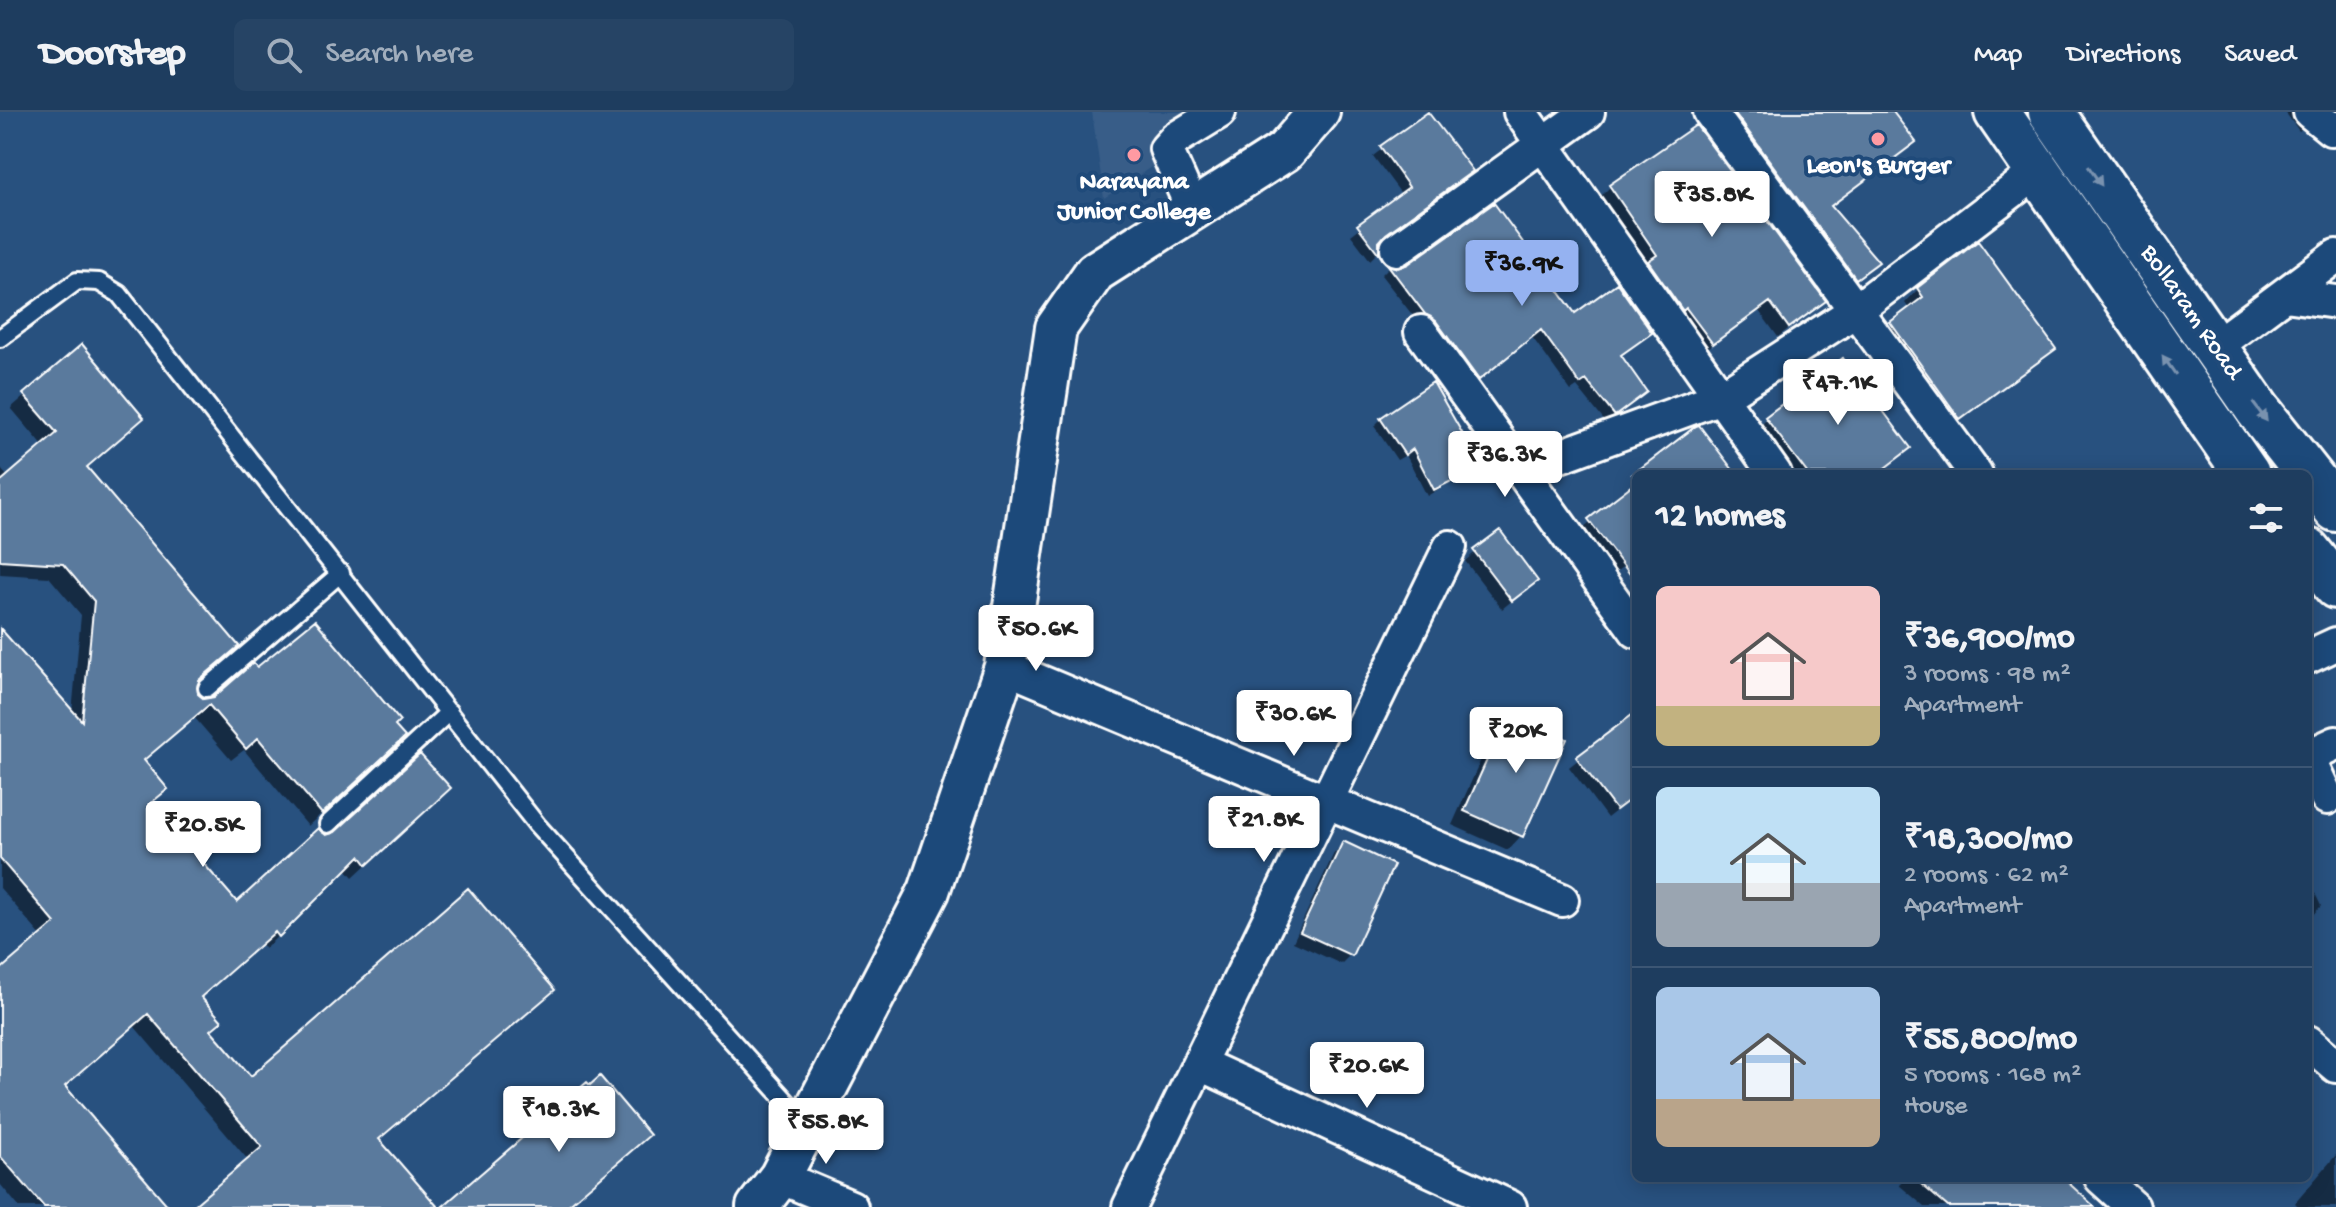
<!DOCTYPE html>
<html lang="en">
<head>
<meta charset="utf-8">
<style>
	body { margin:0; font-family:"Gochi Hand",sans-serif; background:#264465; color:#f1f3f6; height:100vh; display:flex; flex-direction:column; font-size:30px; white-space:nowrap }
	* { box-sizing:border-box; margin:0 }
	p { font-size:26px; color:#a1aebd }
	.icon { flex:none; width:44px; height:44px; fill:none; stroke:currentColor; stroke-width:2; stroke-linecap:round; stroke-linejoin:round }
	.map { position:relative; flex:1; overflow:hidden }
	.drawer { position:absolute; left:1632px; top:358px; width:680px; height:712px; display:flex; flex-direction:column; background:#1e3d5f; border-radius:12px; box-shadow:0 4px 20px #0003,0 0 0 2px #3c5674 }
	.drawer>* { flex:none }
	.price { position:absolute; translate:-50% -68px; padding:0 18px; border-radius:8px; background:#fff; color:#222; font-size:26px; line-height:52px; filter:drop-shadow(0 2px 4px #0008) }
	.price::after { content:''; position:absolute; left:50%; top:48px; width:24px; height:18px; margin-left:-12px; background:inherit; clip-path:polygon(0 0,100% 0,50% 100%) }
	.price.current { background:#95b2f1; color:#111 }
	ul { padding:0; list-style:none }
	li { display:flex; align-items:center; gap:24px; height:200px; padding:0 24px }
	li+li { border-top:2px solid #3c5674 }
	li span { display:grid; place-items:center; flex:none; width:224px; height:160px; border-radius:12px; color:#555 }
	li>.icon { margin-inline-start:auto }
	span .icon { width:96px; height:96px; fill:#fffc; stroke-width:1 }
	li b { font-size:34px }
	h2 { display:flex; justify-content:space-between; align-items:center; height:96px; padding:0 24px; font-size:34px }
	header { display:flex; align-items:center; gap:48px; box-sizing:border-box; height:112px; padding:0 40px; background:#1e3d5f; border-bottom:2px solid #3c5674 }
	header strong { font-size:38px }
	nav { display:flex; gap:44px; margin-inline-start:auto; font-size:28px }
	.search { width:560px; height:72px; background:#264465; display:flex; align-items:center; gap:20px; box-sizing:border-box; padding:0 28px; border-radius:12px; color:#a1aebd; font-size:30px }
	.map>svg:first-child { display:block }
</style>
</head>
<body>
<header>
<strong>Doorstep</strong>
<div class="search"><svg class="icon" aria-label="search" viewBox="0 0 24 24"><circle cx="10" cy="10" r="6"/><path d="M15 15l6 6"/></svg>Search here</div>
<nav><a>Map</a><a>Directions</a><a>Saved</a></nav>
</header>
<div class="map">
<svg width="2336" height="1095" viewBox="0 0 2336 1095">
	<rect width="100%" height="100%" fill="#28517f"/>
	<filter id="ink" filterUnits="userSpaceOnUse"><feTurbulence type="fractalNoise" baseFrequency=".0125" numOctaves="2"/><feDisplacementMap in="SourceGraphic" scale="16" xChannelSelector="R" yChannelSelector="G"/><feConvolveMatrix kernelMatrix="1 2 1 2 8 2 1 2 1" color-interpolation-filters="sRGB"/></filter>
	<g filter="url(#ink)">
		<path fill="#375d88" d="M1092,0H1235L1104,86Z"/>
		<path fill="#0007" d="M1721,0H1891L1913,30L1830,95L1876,150L1868,159L1847,174Z
			M2285,0H2324L2299,19Z
			M1429,1L1471,59L1380,126L1377,141L1370,148L1351,123L1402,83L1373,44Z
			M1610,75L1823,189L1778,225L1759,199L1701,241L1600,85Z
			M1978,132L2054,237L1946,319L1878,225L1910,198L1905,191L1918,177Z
			M1388,156L1650,221L1619,245L1645,280L1606,311L1577,275L1571,279L1532,225L1469,275L1381,163Z
			M82,234L85,356L197,569L196,584L204,589L392,614L389,639L308,714L244,638L231,648L194,605L142,649L150,692L236,793L325,725L435,689L353,765L345,756L265,837L260,832L199,886L209,919L250,967L539,891L378,1028L435,1095H195L249,1049L134,914L63,975L167,1095H19L0,1072V861L42,825L0,776V519L72,601L81,503L49,465L0,462V356L8,365L44,335L11,296Z
			M1381,307L1478,354L1427,384L1406,343L1397,348L1374,314Z
			M1766,307L1908,336L1878,362H1780L1756,317Z
			M1636,373V444L1612,463L1579,419Z
			M1499,420L1536,469L1502,497L1465,449Z
			M1636,602V683L1607,706L1569,655Z
			M1509,603L1565,628L1521,724L1508,738L1452,713L1495,616Z
			M1343,732L1392,754L1350,843L1341,852L1293,830L1334,741Z
			M2308,766L2321,794L2308,808Z
			M2336,1043V1095H2299L2295,1091Z
			M1906,1066H2064L2080,1095H1925L1899,1073Z"/>
		<path fill="#5a7a9d" stroke="#fff" stroke-width="2" d="M1428,0L1473,59L1386,122L1379,130V142L1357,113L1409,75L1380,34Z
			M1734,0H1893L1916,30L1831,94L1879,150L1856,167Z
			M1696,13L1826,189L1789,216L1770,190L1713,232L1686,196L1683,199L1648,149L1657,143L1609,73Z
			M1494,91L1575,201L1617,171L1652,221L1621,243L1647,280L1615,304L1586,268L1580,272L1541,218L1479,268L1436,209L1425,202L1388,153L1398,156L1408,152Z
			M1978,129L2056,237L1960,307L1890,210L1923,185L1917,176Z
			M82,232L144,306L87,355L239,534L199,568L198,582L204,587L214,585L253,551L257,555L315,508L400,609L395,614L405,625L322,702L258,626L246,637L209,593L144,648L168,677L151,691L237,790L318,716L326,723L335,720L420,642L451,676L367,753L360,744L279,825L275,820L201,885L222,909L211,918L251,964L468,776L555,878L379,1027L438,1095H192L262,1035L148,902L65,974L169,1095H44L0,1044V858L55,811L0,747V516L82,609L94,489L63,452L0,448V370L57,321L23,282Z
			M1843,246L1911,336L1877,362H1808L1765,305Z
			M1433,270L1481,354L1434,378L1413,337L1405,343L1380,306Z
			M1699,313L1736,362H1633L1696,314Z
			M1636,370V470L1588,407Z
			M1500,418L1538,469L1512,489L1473,438Z
			M1636,600V683L1616,698L1576,645Z
			M1508,601L1567,627L1523,725L1464,699Z
			M1343,729L1394,753L1352,844L1300,820Z
			M600,964L650,1023L566,1095H442L587,970L590,973Z
			M1914,1066H2063L2095,1095H1948Z"/>
		<g fill="none" stroke-linecap="round" stroke-linejoin="round">
			<defs>
				<path id="service" d="M0,226L77,169L99,170L119,182L537,713L807,1012
					M207,576L341,461
					M328,712L449,600"/>
				<path id="minor" d="M1520,0L1775,362
					M1710,0L1976,362
					M2310,0L2331,17L2336,16
					M1193,98L1166,37L1175,27L1219,0
					M1397,137L1588,0
					M2285,183L2336,190
					M1421,220L1636,519
					M2214,235L2336,144
					M1519,359L1721,285L1855,199L2036,61
					M2308,545L2336,532
					M1005,555L1562,788
					M2308,644L2336,631
					M2308,645L2327,686
					M2308,930L2336,954
					M1200,952L1510,1095
					M780,1065L851,1095
					M2101,1066L2133,1095
					M1129,1095L1450,435"/>
				<path id="tertiary" d="M757,1095L780,1065L929,779L1005,555L1056,216L1095,160L1285,39L1319,0"/>
				<path id="primary" d="M1997,0L2247,362
					M2051,0L2258,298L2336,397
					M2308,439L2336,474"/>
			</defs>
			<use href="#service" stroke="#fff" stroke-width="22"/>
			<use href="#minor" stroke="#fff" stroke-width="38"/>
			<use href="#tertiary" stroke="#fff" stroke-width="46"/>
			<use href="#primary" stroke="#fff" stroke-width="50"/>
			<use href="#service" stroke="#1f4a7a" stroke-width="16"/>
			<use href="#minor" stroke="#1f4a7a" stroke-width="32"/>
			<use href="#tertiary" stroke="#1f4a7a" stroke-width="40"/>
			<use href="#primary" stroke="#1f4a7a" stroke-width="44"/>
		</g>
		<defs><path id="oneway-solid" d="M-6-.8H1V-3.2L6.5 0L1 3.2V.8H-6Z" transform="scale(2)"/></defs>
		<g fill="#7992af">
			<use href="#oneway-solid" transform="translate(2095 64) rotate(55)"/>
			<use href="#oneway-solid" transform="translate(2169 253) rotate(-125)"/>
			<use href="#oneway-solid" transform="translate(2260 300) rotate(53)"/>
		</g>
	</g>
	<g fill="#ff9aa2" stroke="#1f4a7a" stroke-width="3">
		<circle cx="1878" cy="27" r="8"/>
		<circle cx="1134" cy="43" r="8"/>
	</g>
	<g text-anchor="middle" dominant-baseline="central" stroke-width="8" stroke-linejoin="round" paint-order="stroke">
		<g font-size="26" font-weight="bold" fill="#fff" stroke="#1f4a7a">
			<text x="1878" y="55">Leon's Burger</text>
			<text x="1134" y="71">Narayana<tspan x="1134" dy="30">Junior College</tspan></text>
		</g>
		<g font-size="26" fill="#fff" stroke="#1f4a7a">
			<text transform="translate(2190 201) rotate(55)">Bollaram Road</text>
		</g>
	</g>
</svg>
<b class="price" style="left:1712px;top:127px">₹35.8K</b>
<b class="price current" style="left:1522px;top:196px">₹36.9K</b>
<b class="price" style="left:1838px;top:315px">₹47.1K</b>
<b class="price" style="left:1505px;top:387px">₹36.3K</b>
<b class="price" style="left:1036px;top:561px">₹50.6K</b>
<b class="price" style="left:1294px;top:646px">₹30.6K</b>
<b class="price" style="left:1516px;top:663px">₹20K</b>
<b class="price" style="left:1264px;top:752px">₹21.8K</b>
<b class="price" style="left:203px;top:757px">₹20.5K</b>
<b class="price" style="left:1367px;top:998px">₹20.6K</b>
<b class="price" style="left:559px;top:1042px">₹18.3K</b>
<b class="price" style="left:826px;top:1054px">₹55.8K</b>
<section class="drawer">
<h2>12 homes<svg class="icon" aria-label="filters" viewBox="0 0 24 24"><path d="M4 7h16M4 17h16"/><circle cx="9" cy="7" r="2"/><circle cx="15" cy="17" r="2"/></svg></h2>
<ul>
<li><span style="background:linear-gradient(#f6c9c9 75%,#c2b280 0)"><svg class="icon" aria-label="home" viewBox="0 0 24 24"><path d="M3 11l9-7 9 7M6 9v11h12V9"/></svg></span><div><b>₹36,900/mo</b><p>3 rooms · 98 m²</p><p>Apartment</p></div></li>
<li><span style="background:linear-gradient(#bfe0f5 60%,#9aa5b1 0)"><svg class="icon" aria-label="home" viewBox="0 0 24 24"><path d="M3 11l9-7 9 7M6 9v11h12V9"/></svg></span><div><b>₹18,300/mo</b><p>2 rooms · 62 m²</p><p>Apartment</p></div></li>
<li><span style="background:linear-gradient(#a9c7e8 70%,#b9a48a 0)"><svg class="icon" aria-label="home" viewBox="0 0 24 24"><path d="M3 11l9-7 9 7M6 9v11h12V9"/></svg></span><div><b>₹55,800/mo</b><p>5 rooms · 168 m²</p><p>House</p></div></li>
</ul>
</section>
</div>
</body>
</html>
